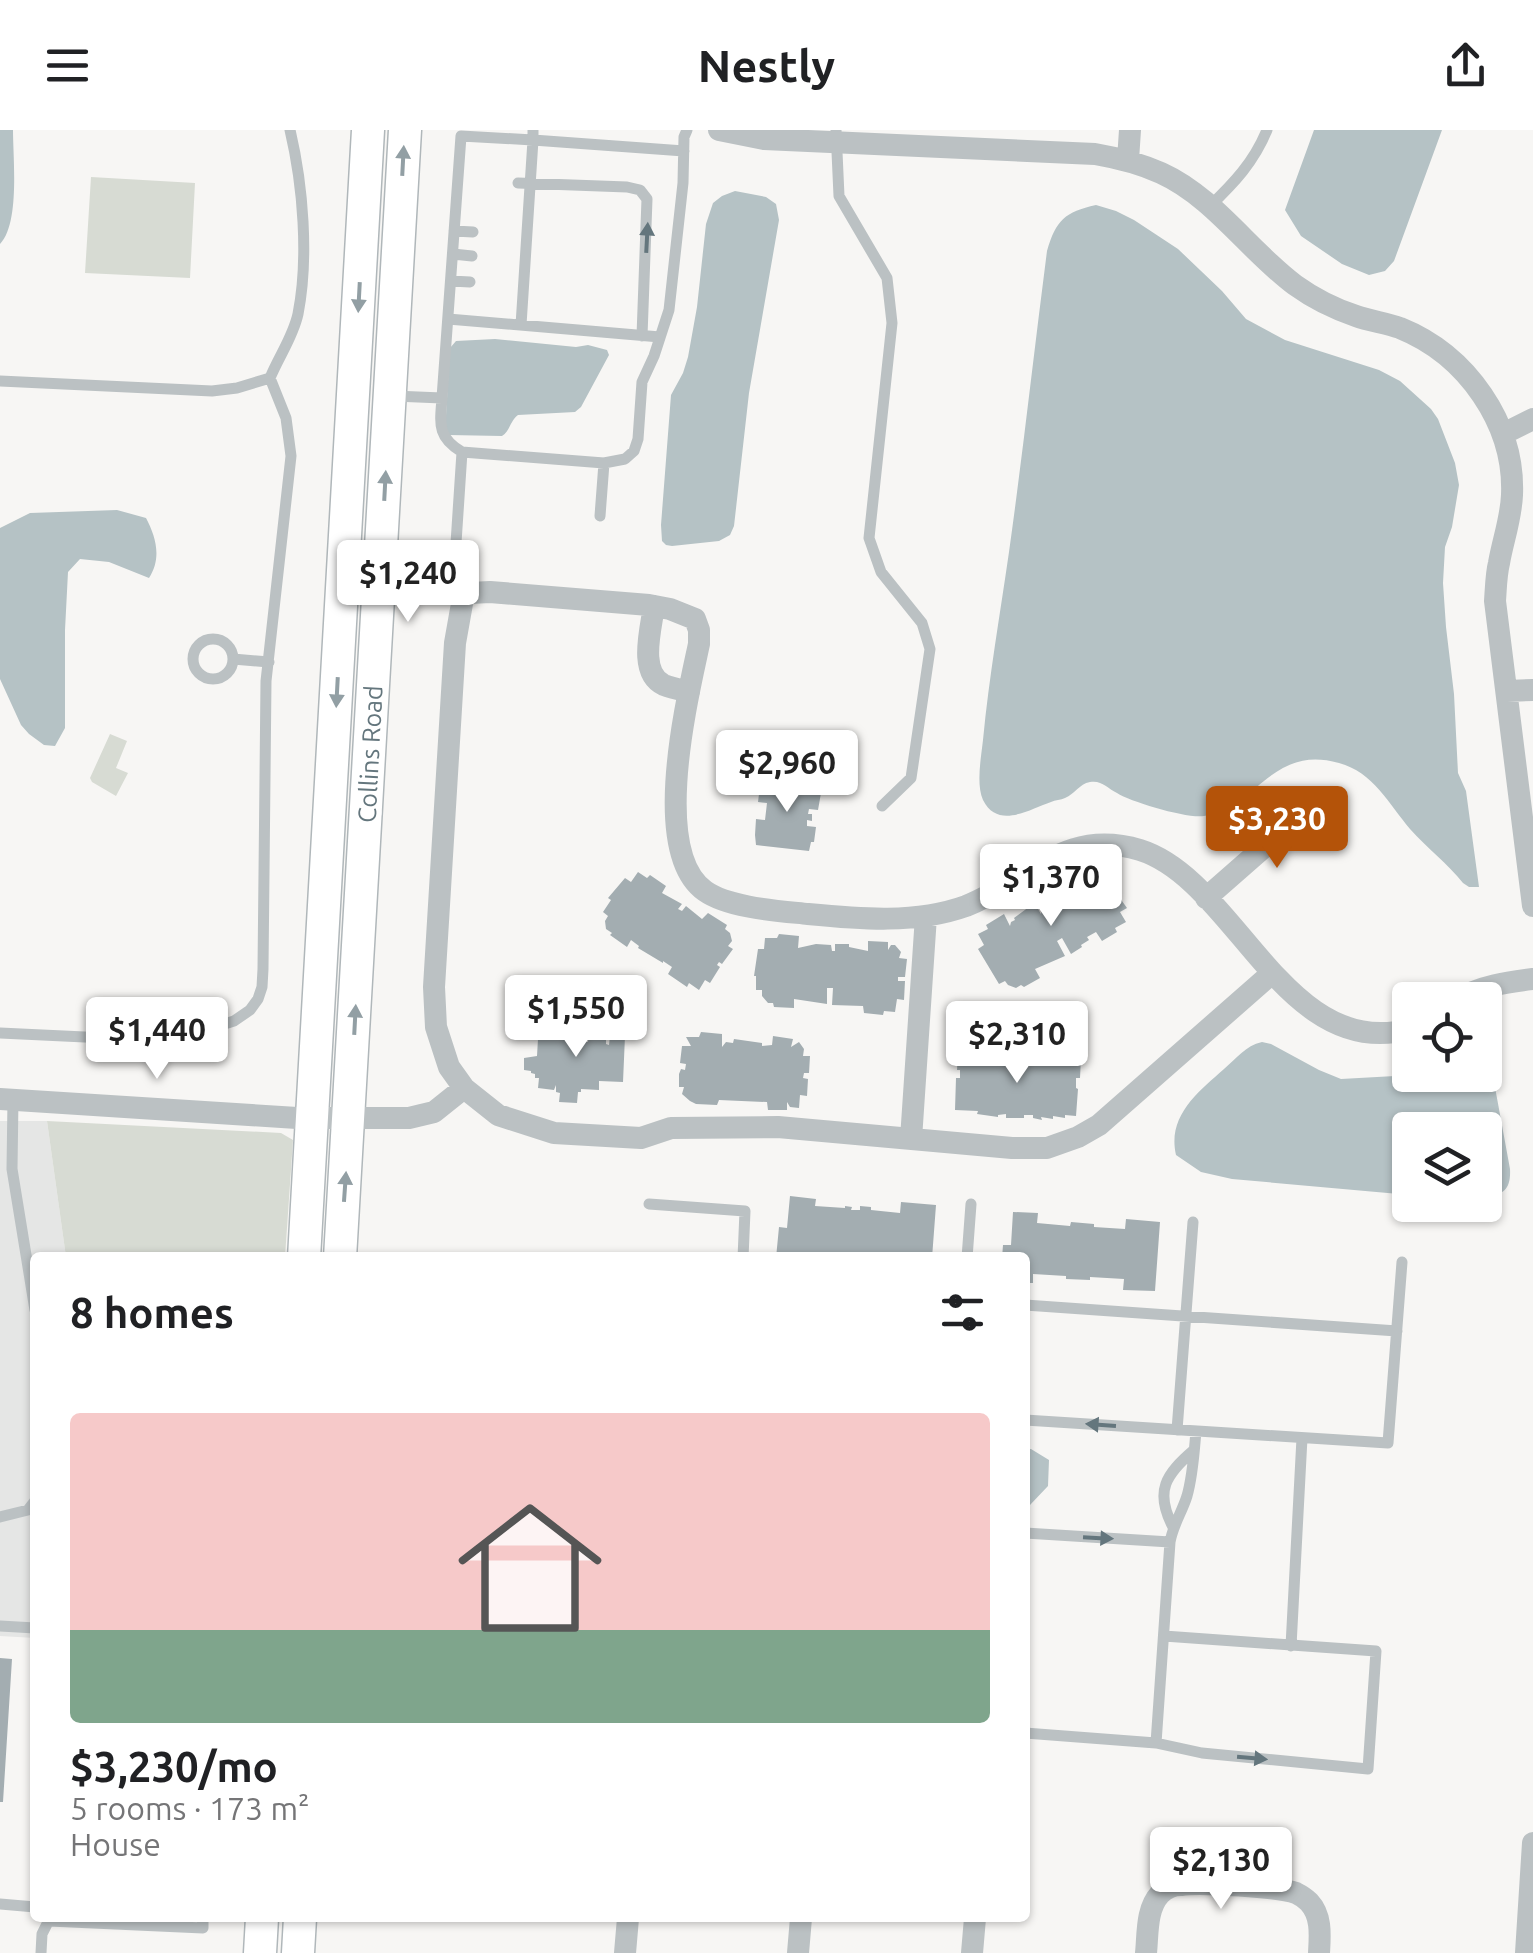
<!DOCTYPE html>
<html lang="en">
<head>
<meta charset="utf-8">
<style>
	body { margin:0; font-family:Ubuntu,sans-serif; background:#f6f6f6; color:#202124; height:100vh; display:flex; flex-direction:column; font-size:38px; white-space:nowrap }
	* { box-sizing:border-box; margin:0 }
	p { font-size:32px; color:#757577 }
	.icon { flex:none; width:55px; height:55px; fill:none; stroke:currentColor; stroke-width:2; stroke-linecap:round; stroke-linejoin:round }
	.map { position:relative; flex:1; overflow:hidden }
	.sheet { position:absolute; left:30px; top:1122px; width:1000px; height:670px; display:flex; flex-direction:column; background:#fff; border-radius:10px; box-shadow:0 2px 8px #0004 }
	.sheet>* { flex:none }
	.controls { position:absolute; left:1392px; top:852px; display:grid; gap:20px }
	.controls a { display:grid; place-items:center; width:110px; height:110px; border-radius:10px; background:#fff; box-shadow:0 2px 8px #0004; font-size:50px }
	.price { position:absolute; translate:-50% -85px; padding:0 22px; border-radius:10px; background:#fff; color:#222; font-size:32px; line-height:65px; filter:drop-shadow(0 2px 5px #0008) }
	.price::after { content:''; position:absolute; left:50%; top:60px; width:30px; height:22px; margin-left:-15px; background:inherit; clip-path:polygon(0 0,100% 0,50% 100%) }
	.price.selected { background:#b45309; color:#fff }
	ul { padding:0; list-style:none }
	li { display:grid; align-content:center; gap:20px; height:530px; padding:0 40px }
	li span { display:grid; place-items:center; height:310px; border-radius:10px; color:#555 }
	li>.icon { margin-inline-start:auto }
	span .icon { width:180px; height:180px; fill:#fffc; stroke-width:1 }
	li b { font-size:42px }
	h2 { display:flex; justify-content:space-between; align-items:center; height:120px; padding:0 40px; font-size:42px }
	header { display:flex; justify-content:space-between; align-items:center; height:130px; padding:0 40px; background:#fff; font-size:45px; font-weight:700 }
	.map>svg:first-child { display:block }
</style>
</head>
<body>
<header><svg class="icon" aria-label="menu" viewBox="0 0 24 24"><path d="M4 6h16M4 12h16M4 18h16"/></svg>Nestly<svg class="icon" aria-label="share" viewBox="0 0 24 24"><path d="M12 15V3M7 8l5-5 5 5M5 13v7h14v-7"/></svg></header>
<div class="map">
<svg width="1533" height="1823" viewBox="0 0 1533 1823">
	<rect width="100%" height="100%" fill="#f7f6f4"/>
	<path fill="#e5e6e5" d="M0,991H47L66,1127L35,1128V1508L0,1506Z"/>
	<path fill="#d7dbd3" d="M91,47L195,53L190,148L85,143Z
		M110,604L127,611L116,638L128,643L116,666L92,652L90,648Z
		M47,991L281,1003L293,1010L285,1127H66Z"/>
	<path fill="#b5c2c5" d="M0,0H13C13,29 20,93 0,114Z
		M1314,0H1442L1394,131L1385,141L1369,145L1342,134L1301,106L1285,80Z
		M735,61L766,67L776,74L779,90L749,263L734,396L730,405L719,411L672,416L666,415L662,411L661,395L671,265L683,243L688,227L697,177L706,94L713,73L722,66Z
		M1096,75L1116,81L1134,90L1178,119L1222,161L1246,189L1285,210L1379,240L1400,251L1431,279L1438,289L1455,333L1459,355L1452,397L1445,417L1443,453L1446,497L1454,564L1458,643L1466,661L1479,757H1469L1463,753C1448,734 1427,718 1410,699C1389,674 1373,642 1339,633C1273,614 1258,676 1204,686C1188,689 1131,672 1117,663C1107,658 1102,650 1090,652C1079,654 1075,664 1065,668C1061,670 1055,670 1051,672C1030,679 998,700 983,670C976,654 981,628 983,610C989,547 1000,485 1009,422C1023,322 1034,221 1047,121C1056,90 1065,82 1096,75Z
		M495,209L576,217L588,215L607,220L609,225L581,277L575,282L518,285C510,291 510,301 502,306L449,305L445,302L450,218L456,211Z
		M117,380L146,388C156,407 162,428 149,448L109,432L80,429L68,442L65,500V598L55,616L44,615L29,604L21,595L0,549V398L30,383Z
		M1262,912L1271,914L1319,940L1341,949L1413,945H1485V928L1490,930L1510,1039C1511,1059 1504,1065 1485,1067V1000H1410V1065L1232,1049L1201,1042L1176,1025C1167,986 1198,962 1224,939C1237,928 1245,916 1262,912Z
		M1025,1319H1031L1049,1330L1048,1356L1030,1375L1025,1374Z"/>
	<path fill="#a3adb1" d="M766,649L817,656L816,663H821L818,680L809,679L808,684H812V691L807,690V696L816,697L814,712H811L809,721L756,715L755,705L756,689L765,690L767,673L758,672L760,656L766,654Z
		M1081,739L1086,747V741L1089,739L1096,742L1100,747L1106,743L1114,759L1108,762L1111,767L1117,764L1127,778L1120,782L1126,792L1115,798L1117,802L1102,811L1096,802L1087,807L1089,810L1081,815L1082,817L1071,824L1062,808L1057,811L1065,826L1035,839L1040,848L1024,857L1021,855L1016,858L1008,855L1005,851L999,854L978,819L984,815L978,804L988,799L986,795L1004,784L1010,796L1011,792L1015,790L1014,788L1033,774H1035L1041,784L1042,777L1039,772L1061,761L1064,765V761L1069,758L1064,749Z
		M638,742L647,748L650,745L666,756L662,763L682,774L678,779L682,781L686,776L702,789L708,783L727,795L725,799L730,803L732,811L728,816L733,819L722,834L719,832L717,835L720,837L710,853L705,850L699,860L689,853L687,857L668,844L672,837L663,831V833L638,818L639,816L631,810L627,817L610,805L612,803L606,799L605,791L608,786L603,782L611,770L608,768L625,748L631,752Z
		M779,804L799,806L798,818L816,814L831,815L832,821H835V814H849V817L868,821V811L888,812V820L891,815H895L901,822L899,828L907,829L905,847H898V851H905L904,870L897,869L895,882L884,881L883,885L864,883L863,876L832,875L833,858H827V874L794,869V878L774,877L773,873H768L762,866V860H756V846H754L758,819H764L765,808H777Z
		M558,887L575,888V895H585L584,912H588L589,904L606,905V914L609,915L610,906H625L623,952L599,951V960L581,959V962H578L577,973L559,972L560,963L556,962V955L554,960L538,958L539,948H535V944L531,943V941L524,940V928L537,926L538,909H546L547,893L557,894Z
		M701,902L722,904V917L726,912L733,913L734,909L762,913V916L772,915L773,906L793,909L791,917L799,912L804,919L803,926H810L809,943H804L803,948L808,949L807,966L800,965L799,978L790,977L787,972V980H768L767,972L719,970L717,975L696,974L690,971L682,964L684,957H679V944L681,939L685,940L686,934L680,933L682,916H691L686,907H699Z
		M958,920L977,921L978,925L1027,926L1055,930H1060V927L1081,928L1080,948H1076V958L1078,959L1076,986L1065,985V988L1053,986V989L1041,987L1042,990L1033,988V985H1024V988H1006V984L998,985V987L977,984L978,981L955,980L956,948H960V940H957Z
		M790,1066L816,1069L815,1076L845,1078V1076L852,1077L851,1080H860V1076L871,1077V1080L900,1083L901,1072L936,1075L932,1128H776L779,1097L787,1098Z
		M1013,1082L1038,1083L1037,1093L1070,1096L1071,1092L1094,1094V1097L1125,1099L1126,1089L1160,1092L1155,1161L1123,1160L1124,1149L1090,1147V1150L1066,1149V1146L1033,1144V1153H1025V1128H1002L1003,1115H1011Z
		M0,1528L12,1529L3,1672H0Z"/>
	<g fill="none" stroke-linecap="round" stroke-linejoin="round">
		<defs>
			<path id="secondary" d="M304,1128L368,0
				M340,1128L405,0
				M260,1823L262,1788
				M298,1823L300,1788"/>
		</defs>
		<use href="#secondary" stroke="#b0b7ba" stroke-width="35"/>
		<path stroke="#bbc1c3" stroke-width="11" d="M533,0V10L684,21
			M836,0L839,66L887,148L892,193L869,408L881,442L922,493L930,519L911,648L882,676
			M518,53L627,57L640,60L647,69L642,206
			M1209,77C1234,53 1254,32 1267,0
			M454,101L473,102
			M453,124L472,126
			M451,151L470,152
			M448,189L660,207
			M0,251L212,261L237,258L270,248
			M394,266L442,268L461,6L533,10L521,195
			M442,268C440,294 437,307 462,322L604,333L625,329L634,321L638,309L642,252L654,226L669,180L683,53L684,7L687,0
			M600,386L604,333
			M456,413L462,322
			M193 529a20 20 0 1 1 40 0a20 20 0 1 1-40 0Z
			M233,529L269,532
			M0,903L148,910L215,897L234,891L250,880L258,869L262,857L263,839L266,551L291,326L286,288L270,248C279,226 293,207 298,184C309,128 303,55 290,0
			M13,969L12,1039L35,1180
			M649,1074L745,1081L743,1128
			M967,1128L971,1074
			M1025,1175L1397,1201
			M1025,1290L1388,1313L1402,1132
			M1177,1300L1193,1092
			M0,1387L28,1380L35,1371
			M1173,1397C1154,1361 1166,1344 1194,1320
			M1025,1403L1170,1412
			M0,1496L35,1498
			M1291,1516L1302,1308
			M1025,1603L1156,1613L1202,1623L1368,1639L1376,1521L1164,1506
			M1156,1613L1170,1412C1173,1395 1182,1382 1187,1366C1193,1345 1194,1323 1196,1301
			M0,1774L35,1777
			M49,1791L203,1798V1788
			M41,1823L42,1804L50,1788"/>
		<path stroke="#bbc1c3" stroke-width="22" d="M719,0L764,9L1095,24C1118,28 1139,33 1161,43C1214,67 1249,121 1295,155C1313,168 1335,179 1356,186C1370,191 1386,193 1400,198C1467,225 1515,294 1512,365C1511,389 1503,410 1499,433C1496,445 1496,458 1495,471L1533,776
			M1128,30L1130,0
			M1503,304L1533,289
			M654,476C651,499 638,543 664,555C672,558 681,560 689,562
			M1507,561L1533,560
			M1206,768L1312,675
			M1458,870C1478,856 1509,852 1533,849
			M464,958L449,937L436,897L434,857L455,513L463,468L470,463L490,462L649,475L670,479L695,489L699,500V514C687,570 650,722 705,761C729,778 780,781 808,784C860,789 916,794 966,776C1030,751 1063,697 1140,720C1236,750 1285,933 1410,899
			M0,969L297,988H409L434,982L464,958L498,985L554,1003L641,1008L671,998L778,997L1012,1018H1047L1078,1007L1099,995L1271,844
			M911,1009L926,786
			M625,1823L628,1788
			M798,1823L801,1788
			M972,1823L975,1788
			M1146,1823C1148,1804 1146,1779 1160,1764C1165,1759 1173,1755 1181,1755C1201,1752 1278,1757 1296,1763C1302,1766 1304,1767 1309,1772C1322,1786 1320,1805 1319,1823
			M1526,1823L1533,1713"/>
		<use href="#secondary" stroke="#fff" stroke-width="32"/>
	</g>
	<defs><path id="oneway-solid" d="M-6-.8H1V-3.2L6.5 0L1 3.2V.8H-6Z" transform="scale(2.5)"/></defs>
	<g fill="#929fa4">
		<use href="#oneway-solid" transform="translate(403 31) rotate(-87)"/>
		<use href="#oneway-solid" transform="translate(359 167) rotate(93)"/>
		<use href="#oneway-solid" transform="translate(385 356) rotate(-87)"/>
		<use href="#oneway-solid" transform="translate(337 562) rotate(93)"/>
		<use href="#oneway-solid" transform="translate(355 890) rotate(-87)"/>
		<use href="#oneway-solid" transform="translate(345 1057) rotate(-86)"/>
	</g>
	<g fill="#64767d">
		<use href="#oneway-solid" transform="translate(647 108) rotate(-87)"/>
		<use href="#oneway-solid" transform="translate(1101 1295) rotate(-176)"/>
		<use href="#oneway-solid" transform="translate(1098 1408) rotate(3)"/>
		<use href="#oneway-solid" transform="translate(1252 1628) rotate(5)"/>
	</g>
	<g text-anchor="middle" dominant-baseline="central" stroke-width="10" stroke-linejoin="round" paint-order="stroke">
		<g font-size="25" fill="#64767d" stroke="#fff">
			<text transform="translate(370 624) rotate(-87)">Collins Road</text>
		</g>
	</g>
</svg>
<div class="controls">
<a><svg class="icon" aria-label="locate" viewBox="0 0 24 24"><circle cx="12" cy="12" r="6"/><path d="M12 2v4M12 18v4M2 12h4M18 12h4"/></svg></a>
<a><svg class="icon" aria-label="layers" viewBox="0 0 24 24"><path d="M12 4l9 5-9 5-9-5zM3 14l9 5 9-5"/></svg></a>
</div>
<b class="price" style="left:408px;top:495px">$1,240</b>
<b class="price" style="left:787px;top:685px">$2,960</b>
<b class="price selected" style="left:1277px;top:741px">$3,230</b>
<b class="price" style="left:1051px;top:799px">$1,370</b>
<b class="price" style="left:576px;top:930px">$1,550</b>
<b class="price" style="left:157px;top:952px">$1,440</b>
<b class="price" style="left:1017px;top:956px">$2,310</b>
<b class="price" style="left:1221px;top:1782px">$2,130</b>
<section class="sheet">
<h2>8 homes<svg class="icon" aria-label="filters" viewBox="0 0 24 24"><path d="M4 7h16M4 17h16"/><circle cx="9" cy="7" r="2"/><circle cx="15" cy="17" r="2"/></svg></h2>
<ul>
<li><span style="background:linear-gradient(#f6c9c9 70%,#7fa58c 0)"><svg class="icon" aria-label="home" viewBox="0 0 24 24"><path d="M3 11l9-7 9 7M6 9v11h12V9"/></svg></span><div><b>$3,230/mo</b><p>5 rooms · 173 m²</p><p>House</p></div></li>
</ul>
</section>
</div>
</body>
</html>
